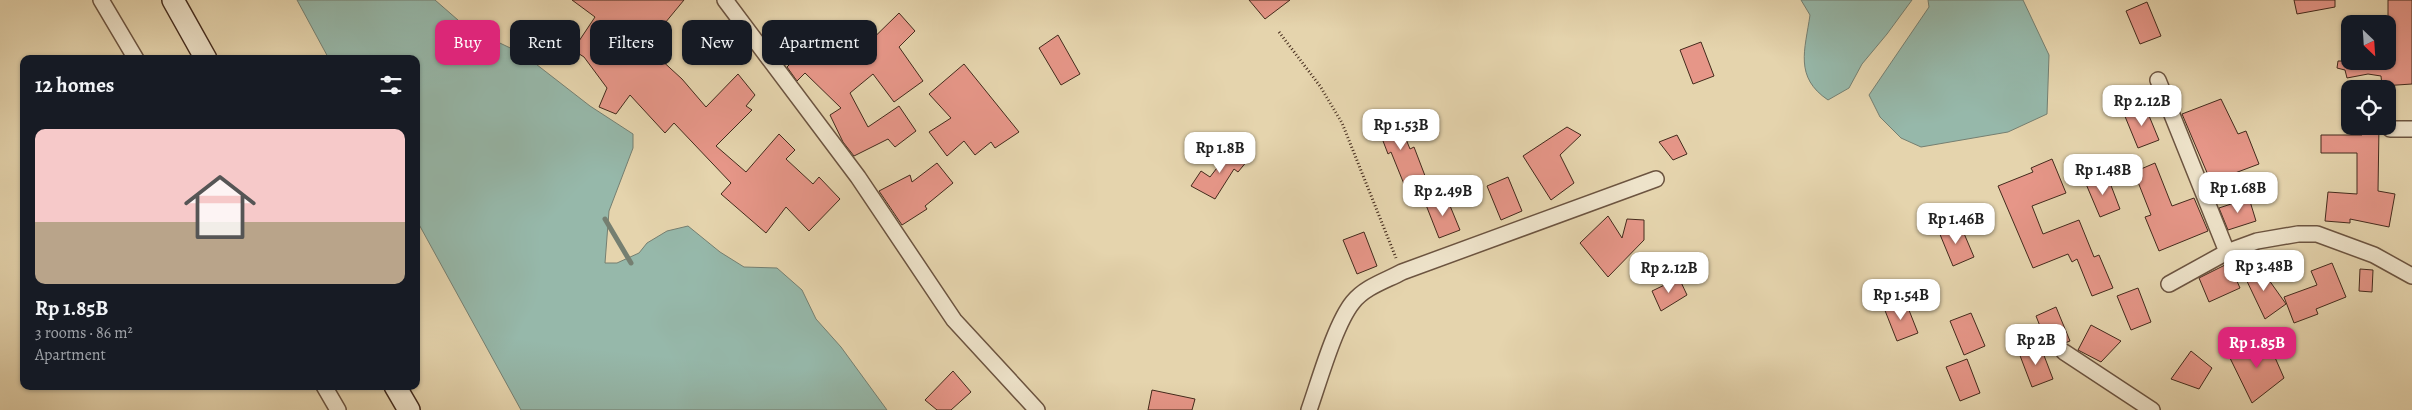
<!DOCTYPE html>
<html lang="en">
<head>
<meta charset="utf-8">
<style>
	body { margin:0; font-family:Alegreya,serif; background:#20242c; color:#f1f3f6; height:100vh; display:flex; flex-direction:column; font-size:19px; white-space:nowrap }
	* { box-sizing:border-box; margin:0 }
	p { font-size:16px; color:#9ea1a6 }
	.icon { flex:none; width:28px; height:28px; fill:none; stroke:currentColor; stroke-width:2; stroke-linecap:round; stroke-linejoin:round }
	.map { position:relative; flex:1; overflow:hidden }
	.sheet { position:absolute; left:20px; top:55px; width:400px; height:335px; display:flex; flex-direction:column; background:#171b24; border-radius:10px; box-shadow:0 1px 4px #0004 }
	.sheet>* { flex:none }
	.banner { position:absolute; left:435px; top:20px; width:475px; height:45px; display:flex; gap:10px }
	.needle { width:32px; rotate:155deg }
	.fabs { position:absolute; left:2341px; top:15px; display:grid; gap:10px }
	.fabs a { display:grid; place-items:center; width:55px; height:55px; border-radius:10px; background:#171b24; box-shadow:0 1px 4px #0004; font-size:25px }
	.price { position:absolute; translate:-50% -42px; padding:0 11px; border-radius:10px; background:#fff; color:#222; font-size:16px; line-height:32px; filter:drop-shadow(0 1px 2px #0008) }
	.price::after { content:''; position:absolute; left:50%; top:30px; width:15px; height:11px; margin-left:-8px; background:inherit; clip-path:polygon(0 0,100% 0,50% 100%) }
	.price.selected { background:#db2777; color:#fff }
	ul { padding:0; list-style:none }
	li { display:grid; align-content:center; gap:10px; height:265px; padding:0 15px }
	li span { display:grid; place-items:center; height:155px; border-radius:10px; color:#555 }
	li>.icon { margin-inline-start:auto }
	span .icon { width:90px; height:90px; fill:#fffc; stroke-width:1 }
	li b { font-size:21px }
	h2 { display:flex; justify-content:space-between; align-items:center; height:60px; padding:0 15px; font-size:21px }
	.tag { padding:0 18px; border-radius:10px; background:#171b24; box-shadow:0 1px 4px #0004; font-size:18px; line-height:45px }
	.tag.selected { background:#db2777; color:#fff }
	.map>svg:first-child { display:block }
</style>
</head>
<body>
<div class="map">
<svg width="2412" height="410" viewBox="0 0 2412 410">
	<rect width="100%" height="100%" fill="#e5d4ad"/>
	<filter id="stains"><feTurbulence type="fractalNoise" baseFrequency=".004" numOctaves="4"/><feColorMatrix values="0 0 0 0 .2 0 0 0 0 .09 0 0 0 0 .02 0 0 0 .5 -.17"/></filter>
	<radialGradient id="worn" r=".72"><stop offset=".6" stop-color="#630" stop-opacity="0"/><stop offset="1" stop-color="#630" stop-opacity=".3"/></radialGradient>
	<path fill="#96b8aa" stroke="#757f71" d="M297,0H435L466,27L523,54L590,106L633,134V148L609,211L605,263H617L639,253L647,243L667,231L688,226L720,252L744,267L777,268L802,290L816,319L841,347L887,410H521L416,219V59H329Z
		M1801,0H1912L1887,34L1862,64L1849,88L1828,100C1794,77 1805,50 1810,15Z
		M1928,0H2023L2049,55L2047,114L2008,132L1921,147L1901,138L1880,117L1869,95L1929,7Z"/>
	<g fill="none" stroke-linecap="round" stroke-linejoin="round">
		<path stroke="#757f71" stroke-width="5" d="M605,219L631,263"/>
	</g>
	<path fill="#e69688" stroke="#432a1c" d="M572,0H684L646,46L682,79L706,107L738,74L755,95L746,106L752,110L716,146L746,172L779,134L795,150L786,159L813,184L819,177L840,199L809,231L786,207L766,233L721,194L731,183L674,123L665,133L630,95L616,114L599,107L607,88L584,57L573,50L595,17Z
		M1249,0H1290L1265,19Z
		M2294,0H2335V7L2297,14Z
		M2388,0H2412V84L2382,86L2381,76L2368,74L2347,78L2345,70L2337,68L2338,61H2388Z
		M2147,2L2161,36L2140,44L2126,11Z
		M899,13L915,31L899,47L923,81L894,102L873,74L850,93L868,127L899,106L916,131L895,147L888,139L854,156L843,142L830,115L841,108L805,73L797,81L787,67L793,61L789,58L824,26L852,59Z
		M1058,35L1080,74L1061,85L1039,48Z
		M1701,42L1714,76L1693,84L1680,50Z
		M964,64L1019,132L995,148L991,142L975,155L964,141L947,156L929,132L951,118L929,94Z
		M2221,99L2238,134L2246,131L2259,164L2211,182L2182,114Z
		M2145,106L2159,140L2138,148L2124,114Z
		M1395,112L1410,149L1414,147L1427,181L1406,189L1391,152L1388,154L1375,120Z
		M2362,126H2379L2378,191L2395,194L2389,227L2350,219V223L2325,221L2328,192L2357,194V153H2321V135H2362Z
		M1567,127L1581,135L1560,155L1574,183L1551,200L1523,156Z
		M1677,135L1687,154L1673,160L1659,142Z
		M1233,147L1248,160L1238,172L1234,169L1215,199L1191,186L1201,171L1210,177Z
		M2052,159L2066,193L2032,206L2043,234L2079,220L2094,257L2099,255L2113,288L2092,296L2077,259L2072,262L2068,254L2033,268L1998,186L2033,172L2031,168Z
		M937,163L953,183L925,206L927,209L902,225L879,191L910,175L912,182Z
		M2155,163L2172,206L2194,198L2208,231L2159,251L2145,217L2151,215L2134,172Z
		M2107,175L2120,209L2100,217L2086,184Z
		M1508,177L1522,211L1501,220L1487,186Z
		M1446,196L1460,230L1439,238L1426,205Z
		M2249,198L2256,221L2228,230L2219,208Z
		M1608,216L1622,238L1627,219L1644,220V240L1608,277L1580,243Z
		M1960,224L1974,257L1953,266L1939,232Z
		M1364,232L1377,266L1357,274L1343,240Z
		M2229,263L2240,288L2209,302L2199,278Z
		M2332,263L2346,297L2316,309L2318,314L2294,323L2284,297L2317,285L2311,271Z
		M2259,266L2286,304L2265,319L2244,275Z
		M2360,269L2373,270L2372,292L2359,291Z
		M1679,278L1687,295L1661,311L1652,291Z
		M2138,288L2151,322L2131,330L2117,296Z
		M1905,300L1918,333L1897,341L1884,308Z
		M2056,307L2070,341L2049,349L2036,316Z
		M1971,313L1985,346L1964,355L1950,321Z
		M2091,325L2121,341L2101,362L2078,350Z
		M2266,337L2284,378L2252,403L2229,356Z
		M2040,345L2053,379L2032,387L2019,353Z
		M2191,351L2212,368L2199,389L2171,379Z
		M1967,359L1980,393L1960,401L1946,367Z
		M953,371L971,392L951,410H937L925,400Z
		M1152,390L1195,399L1192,410H1148Z"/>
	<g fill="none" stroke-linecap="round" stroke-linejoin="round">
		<defs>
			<path id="street" d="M101,0L136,59
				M725,0L858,177L954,320L1037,410
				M2158,80L2227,252
				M2390,129H2412
				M2169,284L2227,252L2257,241L2298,234H2317L2374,255L2412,276
				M2064,352L2152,410
				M324,386L338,410
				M1309,410C1319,382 1335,324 1353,302C1365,287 1385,281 1402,272L1656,179"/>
			<path id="secondary" d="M173,0L206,59
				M395,386L409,410"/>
		</defs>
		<use href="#street" stroke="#6c5440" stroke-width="18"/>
		<use href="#secondary" stroke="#432a1c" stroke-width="24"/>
		<path stroke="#432a1c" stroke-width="3" stroke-dasharray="1 2.5" stroke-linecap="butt" d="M1279,32L1320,86L1342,123L1396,258"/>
		<use href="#street" stroke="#eee3ca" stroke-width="15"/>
		<use href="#secondary" stroke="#eee3ca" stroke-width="21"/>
	</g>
	<rect width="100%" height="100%" filter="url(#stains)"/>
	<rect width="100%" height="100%" fill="url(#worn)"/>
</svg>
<div class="fabs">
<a><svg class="needle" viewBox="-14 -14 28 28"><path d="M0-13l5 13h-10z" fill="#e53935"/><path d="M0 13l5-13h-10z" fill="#9ea1a6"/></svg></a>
<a><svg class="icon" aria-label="locate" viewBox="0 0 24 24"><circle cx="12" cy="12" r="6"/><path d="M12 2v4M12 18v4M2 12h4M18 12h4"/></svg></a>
</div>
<b class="price" style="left:2142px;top:127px">Rp 2.12B</b>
<b class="price" style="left:1401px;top:151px">Rp 1.53B</b>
<b class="price" style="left:1220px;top:174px">Rp 1.8B</b>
<b class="price" style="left:2103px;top:196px">Rp 1.48B</b>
<b class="price" style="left:2238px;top:214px">Rp 1.68B</b>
<b class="price" style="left:1443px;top:217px">Rp 2.49B</b>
<b class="price" style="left:1956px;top:245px">Rp 1.46B</b>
<b class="price" style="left:2264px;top:292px">Rp 3.48B</b>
<b class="price" style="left:1669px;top:294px">Rp 2.12B</b>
<b class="price" style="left:1901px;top:321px">Rp 1.54B</b>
<b class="price" style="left:2036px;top:366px">Rp 2B</b>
<b class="price selected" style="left:2257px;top:369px">Rp 1.85B</b>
<div class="banner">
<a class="tag selected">Buy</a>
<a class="tag">Rent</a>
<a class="tag">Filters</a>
<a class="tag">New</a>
<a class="tag">Apartment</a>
</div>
<section class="sheet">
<h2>12 homes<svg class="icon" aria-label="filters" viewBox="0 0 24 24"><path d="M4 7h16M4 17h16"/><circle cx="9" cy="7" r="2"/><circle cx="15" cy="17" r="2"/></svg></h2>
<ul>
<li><span style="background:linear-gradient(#f6c9c9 60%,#b9a48a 0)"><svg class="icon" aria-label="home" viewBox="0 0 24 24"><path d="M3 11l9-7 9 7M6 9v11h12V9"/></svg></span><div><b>Rp 1.85B</b><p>3 rooms · 86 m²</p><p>Apartment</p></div></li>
</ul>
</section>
</div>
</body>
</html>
